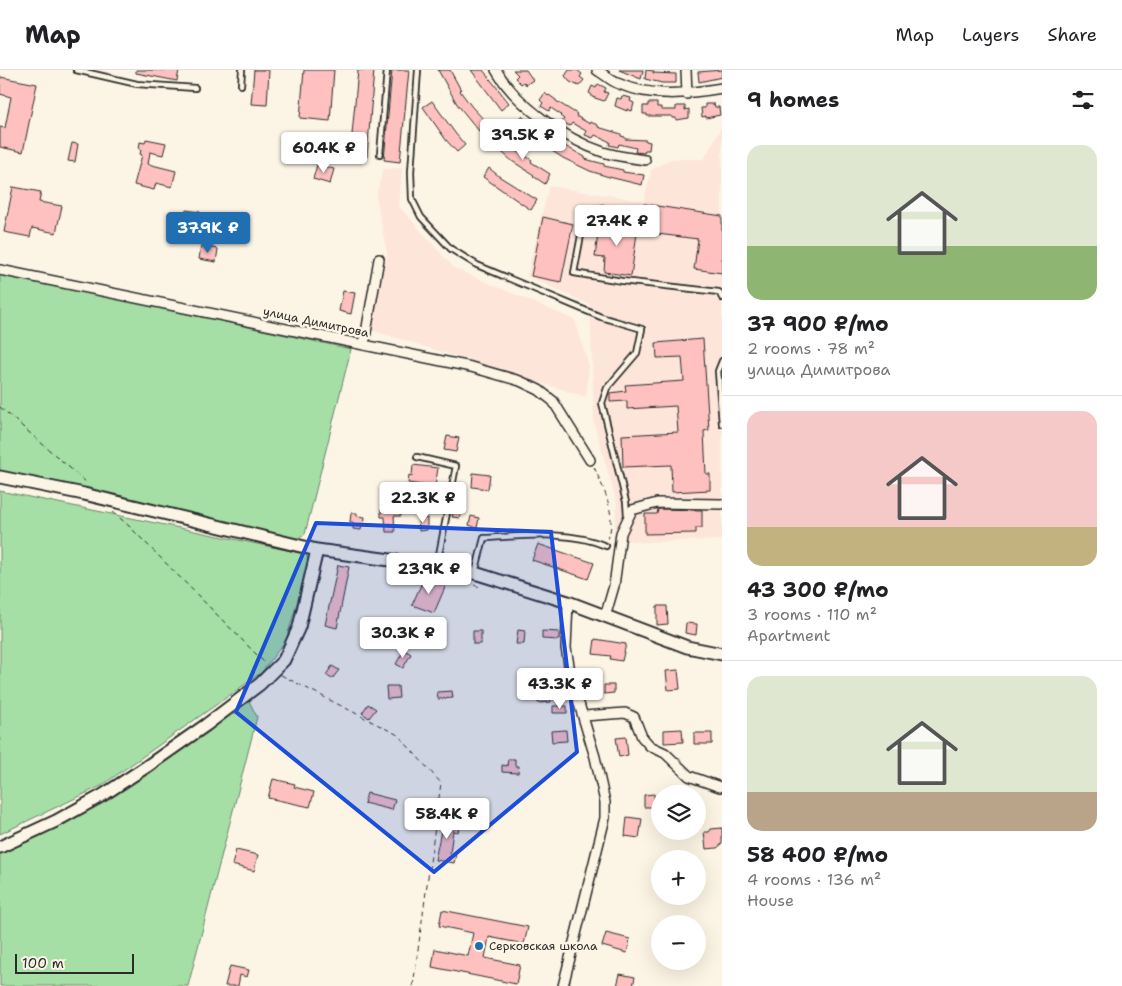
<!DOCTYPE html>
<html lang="en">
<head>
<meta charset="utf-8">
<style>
	body { margin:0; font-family:"Shantell Sans",sans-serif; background:#f6f6f6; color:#202124; height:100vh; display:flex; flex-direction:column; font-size:19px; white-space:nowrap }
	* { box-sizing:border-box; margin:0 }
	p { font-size:16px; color:#757577 }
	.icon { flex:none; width:28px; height:28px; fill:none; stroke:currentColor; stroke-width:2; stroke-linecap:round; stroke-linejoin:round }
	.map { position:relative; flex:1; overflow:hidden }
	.sheet { display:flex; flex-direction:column; background:#fff; width:400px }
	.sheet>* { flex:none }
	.buttons { position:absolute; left:651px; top:715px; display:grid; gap:10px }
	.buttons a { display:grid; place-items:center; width:55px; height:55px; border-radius:50%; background:#fff; box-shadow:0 5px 20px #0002; font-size:25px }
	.scale { position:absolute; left:15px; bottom:12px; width:119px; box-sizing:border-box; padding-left:5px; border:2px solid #2b2b2b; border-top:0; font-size:14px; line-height:18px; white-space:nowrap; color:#2b2b2b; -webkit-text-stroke:4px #fcf5e5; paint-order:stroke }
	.price { position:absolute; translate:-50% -42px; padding:0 11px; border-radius:5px; background:#fff; color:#222; font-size:16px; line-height:32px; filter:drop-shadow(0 1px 2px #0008) }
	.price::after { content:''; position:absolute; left:50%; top:30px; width:15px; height:11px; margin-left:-8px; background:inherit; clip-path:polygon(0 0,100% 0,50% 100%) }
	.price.active { background:#1f6fb2; color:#fff }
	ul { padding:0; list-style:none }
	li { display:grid; align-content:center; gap:10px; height:265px; padding:0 25px }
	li+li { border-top:1px solid #e0e0e0 }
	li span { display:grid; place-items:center; height:155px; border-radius:15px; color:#555 }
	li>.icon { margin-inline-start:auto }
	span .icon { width:90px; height:90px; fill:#fffc; stroke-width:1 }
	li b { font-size:21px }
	h2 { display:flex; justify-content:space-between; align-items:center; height:60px; padding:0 25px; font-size:21px }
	header { display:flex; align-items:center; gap:30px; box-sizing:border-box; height:70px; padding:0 25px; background:#fff; border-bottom:1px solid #e0e0e0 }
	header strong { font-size:24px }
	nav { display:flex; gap:28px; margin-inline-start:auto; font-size:18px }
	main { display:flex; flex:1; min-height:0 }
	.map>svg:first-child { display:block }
</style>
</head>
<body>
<header>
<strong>Map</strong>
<nav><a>Map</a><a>Layers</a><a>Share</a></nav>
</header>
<main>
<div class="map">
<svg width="722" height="916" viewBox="0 0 722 916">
	<rect width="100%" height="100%" fill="#fcf5e5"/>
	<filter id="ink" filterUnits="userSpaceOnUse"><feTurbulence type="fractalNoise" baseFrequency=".02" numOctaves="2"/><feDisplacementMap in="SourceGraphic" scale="10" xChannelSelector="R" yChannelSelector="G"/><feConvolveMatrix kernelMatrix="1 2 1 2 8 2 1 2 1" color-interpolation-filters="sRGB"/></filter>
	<g filter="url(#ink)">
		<path fill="#fde5da" d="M722,56V470L643,472L613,470L617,434L594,353L590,235L527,206L549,116L644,131L651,100L670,89H704Z
			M402,98L399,136L454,198L575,250L589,296L586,327L371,260L387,184L376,126L383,99Z"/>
		<path fill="#a5dfa5" stroke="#688568" d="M0,204L351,279L305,464L291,472L0,402Z
			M0,421L306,484L309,493L286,570L261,603L101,716L0,764Z
			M249,631L257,647L188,916H0V784L65,754Z"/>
		<path fill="#fec1bf" stroke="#2b2b2b" d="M136,0H179L177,11L136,3Z
			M254,0H269L267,35L251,34Z
			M304,0H334L330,51L300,48Z
			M358,0H374L367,87L350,86Z
			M392,0H409L400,92L384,90Z
			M438,0H450L461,20L460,21L472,37L487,53L479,61L457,34Z
			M471,0H483L509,33L501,40Z
			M513,0H526L533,10L526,15L524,12L521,14L515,8L518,5Z
			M569,0H577L582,4L580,7L584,10L579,16L570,12L565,6Z
			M619,0H643L641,9Z
			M646,0L654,1L653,3L676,4V13H662L645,9Z
			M722,0V7L699,12L698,2Z
			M0,7L37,14L23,82L0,77V57L5,58L11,27L0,24Z
			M598,14L606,18L604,22L608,23L604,31L592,27V25L589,23L592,16L596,18Z
			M545,23L548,26L549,25L556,30V31L577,44L576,46L590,54V52L598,55V57L621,64V66L625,67V69L646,70V71L650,72L649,80H645L644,83L635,82L636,78L619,74L618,77L609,75L610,72L606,70L595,65L593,68L585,65L586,61L572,53L570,56L562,52L564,49L560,46L561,45L551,38L549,41L541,36L543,33L540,30Z
			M622,26L631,28L630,31L634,33L632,41L627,39V41L615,36L617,28L621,29Z
			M432,31L455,63L465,75L457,82L446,70L423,37Z
			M648,33H657V37H661V40H676V36H685V40L689,39V48L676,50V48H672V46H647V44H643V36H648Z
			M705,34H714L715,37H719L720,45L706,48V46L702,47L701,38H705Z
			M522,46L532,56L554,70L585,87V89L604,94V96L623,100V102L644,105L642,115L609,107L590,101L563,88L532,68L516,54Z
			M502,68L512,78L532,90L531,92L550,104L545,114L533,106L534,105L512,91L495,76Z
			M146,69L166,73L163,85L150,82L148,94L176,101L172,117L156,113L154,120L134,115L142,85L140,84L141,80L139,79L140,72L145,73Z
			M72,73L78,74L75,92L68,91Z
			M317,95L334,99L330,114L313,109Z
			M489,98L500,107L537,130L531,140L483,107Z
			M13,117L41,122L39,132L62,136L56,163L32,158L30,167L4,162Z
			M644,134L722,146V203L694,199L698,169L641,162Z
			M186,140L200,142L198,156L184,153Z
			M543,147L573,154L561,212L531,206Z
			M610,152L638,156L631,206L604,202L605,188L595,187L599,156L603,157V153L610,154Z
			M201,176L218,179L216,192L199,189Z
			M343,221L355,223L351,244L339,241Z
			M703,269L709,360L704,361L706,404H710V420L672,422L671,395L623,397L622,365L678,362L676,336L627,339V331L610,332V323L626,321L625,315L684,311L682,287L657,288L656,273Z
			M447,366L459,368L456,382L444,380Z
			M413,395L438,398L435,417L408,413L409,405L412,406Z
			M473,403L490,405L488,419L472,417Z
			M455,437L463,439L460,448L452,447Z
			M401,438V446H394L395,462H386L385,447H381V439Z
			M658,439L702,440V458H696V463L645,464V444H657Z
			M351,443H357V446L365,447L364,455H362L361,460L353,459V452H350Z
			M471,446L479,448L477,458L469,455Z
			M427,448V460L419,461L418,449Z
			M538,474L594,493L588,509L532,490Z
			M338,495L349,497L337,558L325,555Z
			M424,508L446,515L434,543L412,535Z
			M657,536H667L668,554L657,555Z
			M686,553L697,554L696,565L685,563Z
			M518,560L525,561L524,574H516Z
			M473,561H481V574H473Z
			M542,561L559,562V570L542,569Z
			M595,569L626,574L622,591L610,589L611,586L593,584Z
			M404,580L411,584L403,598L396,594Z
			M332,596L339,600L332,609L326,605Z
			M678,600L680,619L668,620L666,601Z
			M537,614H550L551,632L538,633Z
			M604,615H614V623L604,624Z
			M386,616H398L399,628L387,629Z
			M452,621L453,628L438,629L437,622Z
			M368,634L376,639L369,648L362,643Z
			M553,636H567V643H553Z
			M682,659L683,672L664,673V660Z
			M566,660L567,671L552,672L551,661Z
			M694,663H712V674H694Z
			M626,667L628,685L619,687L616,668Z
			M508,689H515V696H519L518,703L502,702V695L507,696Z
			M273,709L295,714L294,717L314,722L310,737L268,728Z
			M367,723L395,730L392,740L364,733Z
			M654,724L655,737H644V725Z
			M444,746L461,749L458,762L453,761L450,783L456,784L454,793L435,790Z
			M627,747L642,749L639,768L625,766Z
			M722,758V774L717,778L706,779L704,762H709L711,759Z
			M236,780L258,785L254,801L232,795Z
			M442,840L528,857L524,874L489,867L485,888L520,895L516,914L432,897L435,879L468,886L473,863L439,856Z
			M606,863L630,869L627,883L602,876Z
			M230,896L249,900L247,907L240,905L238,916H225Z
			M620,904L635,907L633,916H617Z"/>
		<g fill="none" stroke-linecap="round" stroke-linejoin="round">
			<defs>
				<path id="lane" d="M76,0L137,14L195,18
					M418,0L411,102L412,129L421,147L451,179L477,195L601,247L642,259L637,283L607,318L602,333L626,432L627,445
					M241,15L242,0
					M380,84L387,0
					M602,138L584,149L574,203L622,211L719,222L722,228
					M722,291L718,301L722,354
					M417,387L456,396L437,495
					M475,503L484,468C525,466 568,460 606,476"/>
				<path id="street" d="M496,0C516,35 565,69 603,82C616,86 631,88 645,90
					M597,0C604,4 610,10 617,13C651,28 687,24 722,18
					M686,0L687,24
					M0,200L471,297L520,311L539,320L553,331L590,390
					M364,274L379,189
					M605,547L614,516L621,463L632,440L657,433L722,434
					M584,646L625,643L634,647L642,667L650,676L665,683L689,706L720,717
					M563,916L605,748V732L595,687L571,607L566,578L568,532"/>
				<path id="secondary" d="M0,407L84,424L317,480L449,498L478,504L568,532L687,577L722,584
					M0,777L56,751L103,725L146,697L206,655L260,614L284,590L299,557L317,480"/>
			</defs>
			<use href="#lane" stroke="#2b2b2b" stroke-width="8"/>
			<use href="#street" stroke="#2b2b2b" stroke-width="12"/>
			<use href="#secondary" stroke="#2b2b2b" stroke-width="15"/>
			<path stroke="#2b2b2b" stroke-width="1" stroke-dasharray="5 4" stroke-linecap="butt" d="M0,337L86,412V414
				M594,397C604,420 617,444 608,469
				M113,442L129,456L266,594
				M474,515L480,517
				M281,605L398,665L441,713L413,916"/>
			<use href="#lane" stroke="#fcf5e5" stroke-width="4.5"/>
			<use href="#street" stroke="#fcf5e5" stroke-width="9"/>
			<use href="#secondary" stroke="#fcf5e5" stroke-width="11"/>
		</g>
	</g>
	<path fill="#1d4ed8" fill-opacity="0.2" stroke="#1d4ed8" stroke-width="4" stroke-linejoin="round" d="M316,453L551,462L577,682L434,802L236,642Z"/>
	<circle fill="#1f6fb2" stroke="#fcf5e5" stroke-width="2" cx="479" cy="876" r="5"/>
	<g text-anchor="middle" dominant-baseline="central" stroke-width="5" stroke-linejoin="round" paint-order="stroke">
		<g font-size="12" fill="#2b2b2b" stroke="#fcf5e5">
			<text transform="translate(316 252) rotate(12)">улица Димитрова</text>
		</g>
		<g font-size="12" fill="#2b2b2b" stroke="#fcf5e5" text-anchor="start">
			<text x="489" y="876">Серковская школа</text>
		</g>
	</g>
</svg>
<div class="buttons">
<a><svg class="icon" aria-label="layers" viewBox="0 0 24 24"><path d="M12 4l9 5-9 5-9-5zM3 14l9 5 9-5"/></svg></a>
<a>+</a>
<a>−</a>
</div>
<div class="scale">100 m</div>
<b class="price" style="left:523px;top:91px">39.5K ₽</b>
<b class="price" style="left:324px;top:104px">60.4K ₽</b>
<b class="price" style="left:617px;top:177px">27.4K ₽</b>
<b class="price active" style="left:208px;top:184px">37.9K ₽</b>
<b class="price" style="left:423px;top:454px">22.3K ₽</b>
<b class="price" style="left:429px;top:525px">23.9K ₽</b>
<b class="price" style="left:403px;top:589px">30.3K ₽</b>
<b class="price" style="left:560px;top:640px">43.3K ₽</b>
<b class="price" style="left:447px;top:770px">58.4K ₽</b>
</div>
<section class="sheet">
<h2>9 homes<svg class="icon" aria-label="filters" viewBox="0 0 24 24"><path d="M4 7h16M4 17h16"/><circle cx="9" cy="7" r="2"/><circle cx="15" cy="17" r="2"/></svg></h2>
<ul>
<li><span style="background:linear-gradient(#dfe7d0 65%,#8fb573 0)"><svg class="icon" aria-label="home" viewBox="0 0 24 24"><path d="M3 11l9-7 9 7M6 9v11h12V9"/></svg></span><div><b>37 900 ₽/mo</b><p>2 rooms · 78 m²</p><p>улица Димитрова</p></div></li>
<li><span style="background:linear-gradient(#f6c9c9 75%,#c2b280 0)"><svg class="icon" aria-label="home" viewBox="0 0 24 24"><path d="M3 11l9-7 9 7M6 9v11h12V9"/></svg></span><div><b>43 300 ₽/mo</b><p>3 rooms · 110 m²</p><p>Apartment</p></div></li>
<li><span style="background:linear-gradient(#dfe7d0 75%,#b9a48a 0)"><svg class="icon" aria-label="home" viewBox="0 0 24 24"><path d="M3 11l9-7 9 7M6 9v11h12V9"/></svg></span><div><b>58 400 ₽/mo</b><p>4 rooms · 136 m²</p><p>House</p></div></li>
</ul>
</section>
</main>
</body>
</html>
